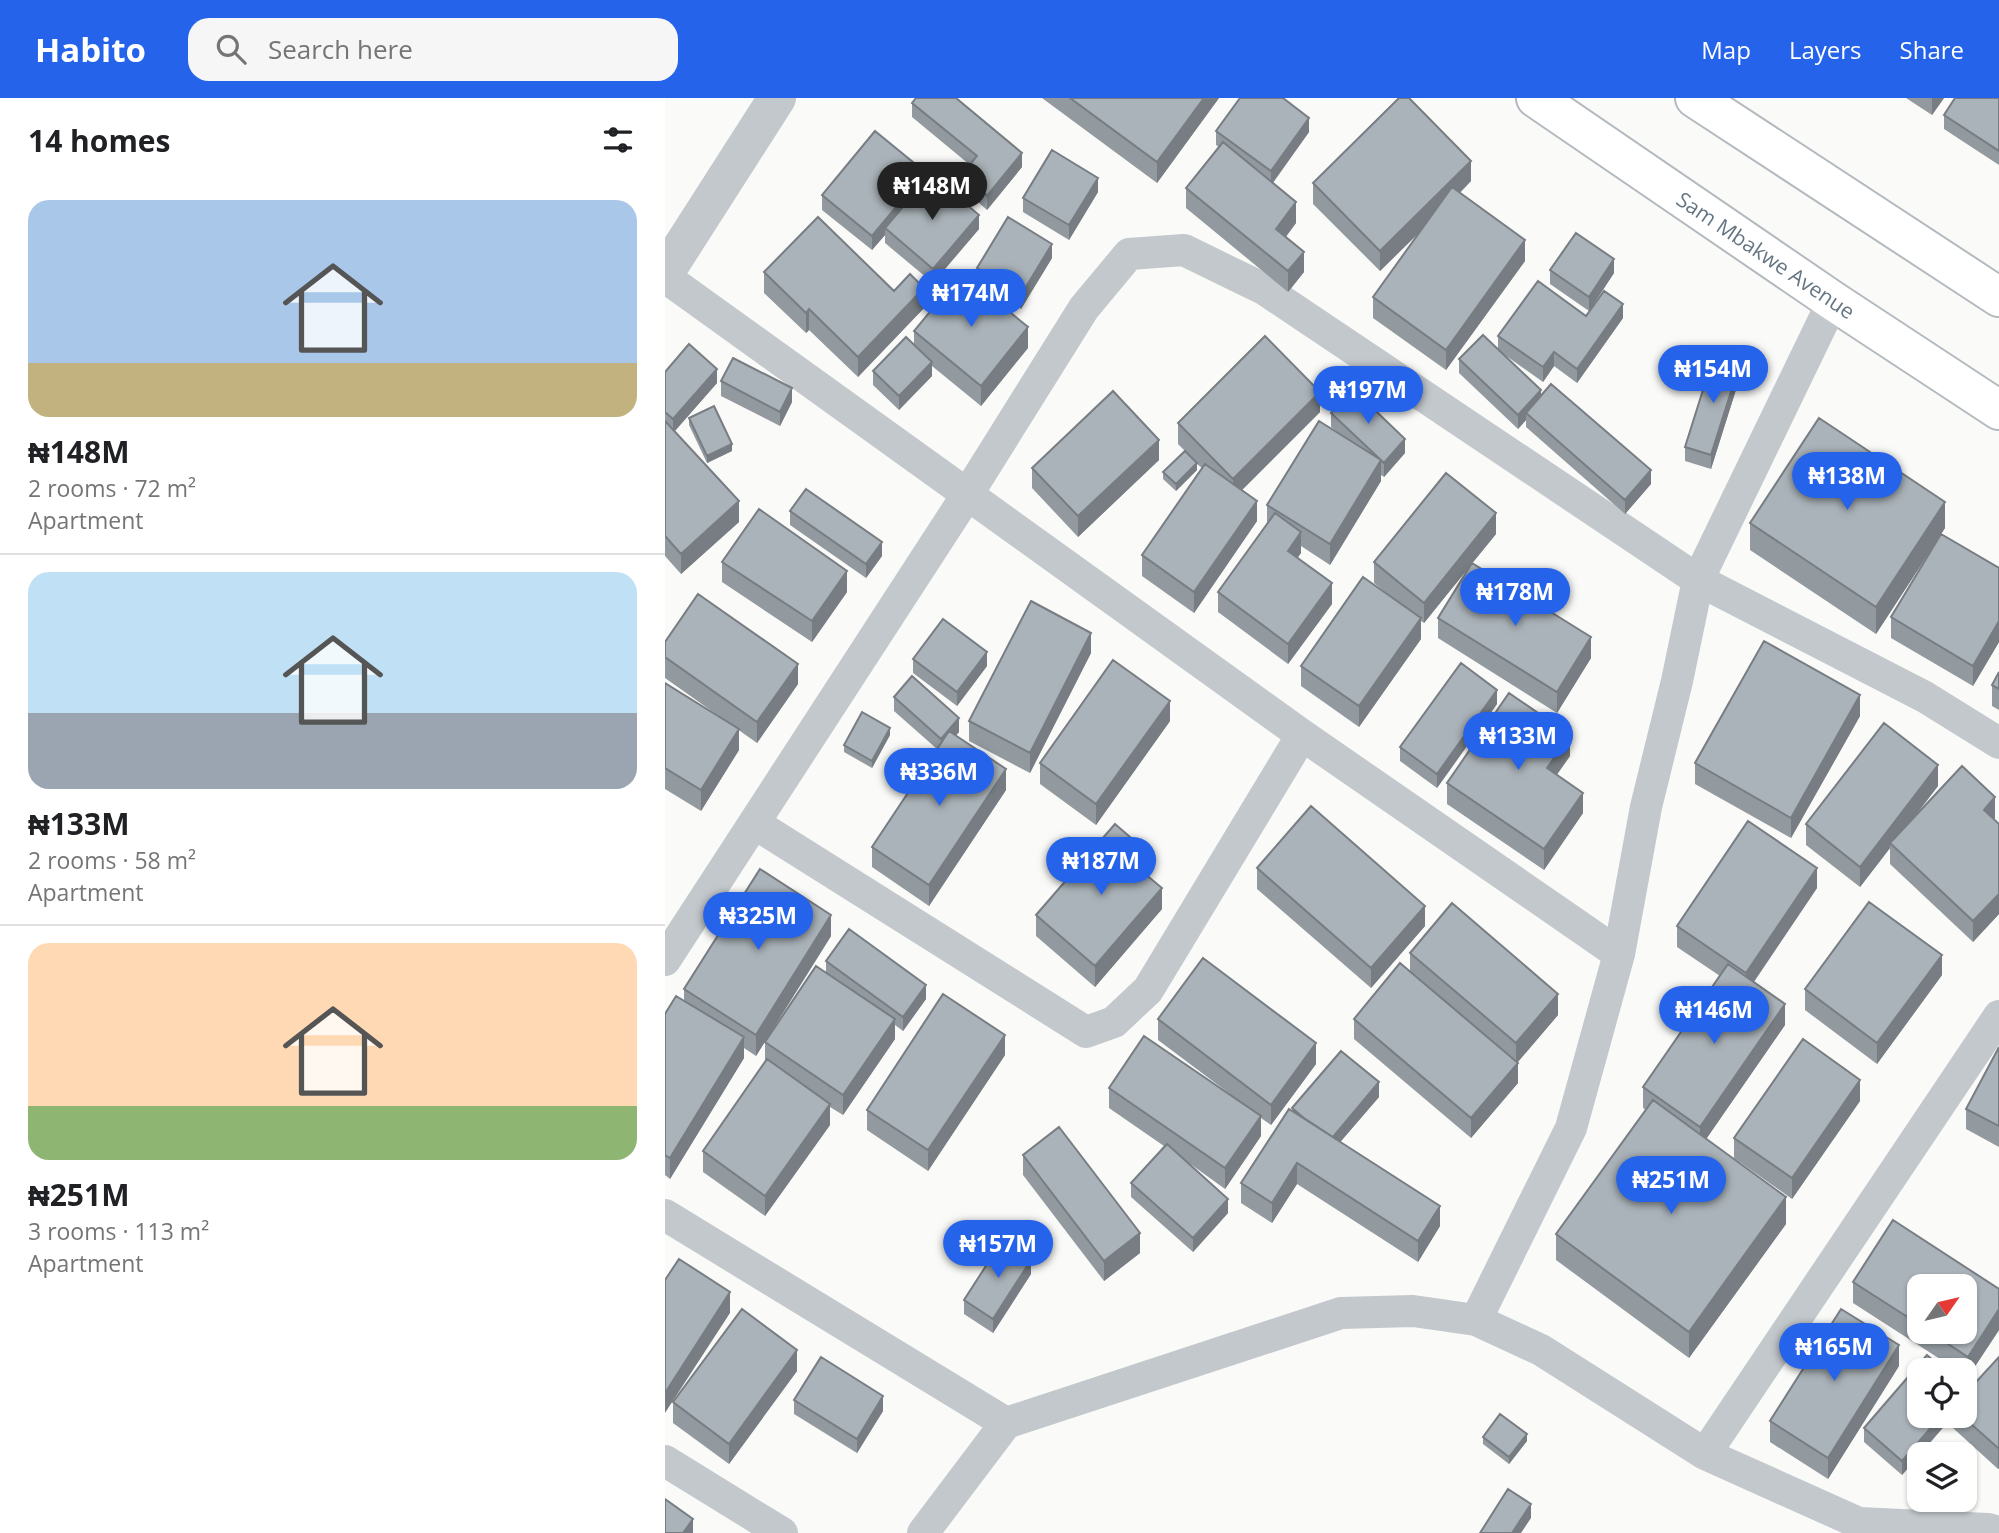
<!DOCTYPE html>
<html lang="en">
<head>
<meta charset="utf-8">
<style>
	body { margin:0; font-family:"Open Sans",sans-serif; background:#f6f6f6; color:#202124; height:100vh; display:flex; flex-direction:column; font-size:26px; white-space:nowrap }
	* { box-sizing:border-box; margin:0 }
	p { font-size:23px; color:#757577 }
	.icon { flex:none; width:38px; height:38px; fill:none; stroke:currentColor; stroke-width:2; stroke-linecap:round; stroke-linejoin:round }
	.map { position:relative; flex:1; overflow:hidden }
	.sheet { display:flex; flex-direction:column; background:#fff; width:665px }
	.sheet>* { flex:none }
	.needle { width:46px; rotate:56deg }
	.buttons { position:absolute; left:1242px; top:1176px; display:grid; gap:14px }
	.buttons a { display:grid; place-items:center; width:70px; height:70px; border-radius:14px; background:#fff; box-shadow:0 2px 5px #0004; font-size:35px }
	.price { position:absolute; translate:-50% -60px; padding:0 16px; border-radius:24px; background:#2563eb; color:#fff; font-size:23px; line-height:46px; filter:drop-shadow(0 2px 4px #0008) }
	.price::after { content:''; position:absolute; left:50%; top:42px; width:21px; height:16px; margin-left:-10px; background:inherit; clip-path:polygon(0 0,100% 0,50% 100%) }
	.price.current { background:#222; color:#fff }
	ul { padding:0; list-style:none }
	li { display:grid; align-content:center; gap:14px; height:371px; padding:0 28px }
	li+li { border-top:2px solid #e0e0e0 }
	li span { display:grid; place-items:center; height:217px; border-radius:21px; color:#555 }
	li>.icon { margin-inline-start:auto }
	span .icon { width:126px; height:126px; fill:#fffc; stroke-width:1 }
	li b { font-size:30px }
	h2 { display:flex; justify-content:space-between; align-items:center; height:84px; padding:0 28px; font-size:30px }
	header { display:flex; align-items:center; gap:42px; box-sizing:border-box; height:98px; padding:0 35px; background:#2563eb; color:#fff }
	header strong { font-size:33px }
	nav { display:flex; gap:38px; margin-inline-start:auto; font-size:24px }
	.search { width:490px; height:63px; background:#f6f6f6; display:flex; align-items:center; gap:18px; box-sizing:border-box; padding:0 24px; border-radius:21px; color:#757577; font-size:26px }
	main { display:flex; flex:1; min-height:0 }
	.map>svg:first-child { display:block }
</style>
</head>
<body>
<header>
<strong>Habito</strong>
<div class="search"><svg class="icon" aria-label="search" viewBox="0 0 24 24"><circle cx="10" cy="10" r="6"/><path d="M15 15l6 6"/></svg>Search here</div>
<nav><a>Map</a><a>Layers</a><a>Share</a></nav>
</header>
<main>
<section class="sheet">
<h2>14 homes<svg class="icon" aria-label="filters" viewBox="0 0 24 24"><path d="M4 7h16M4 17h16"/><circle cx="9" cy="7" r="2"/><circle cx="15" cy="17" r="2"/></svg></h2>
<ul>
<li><span style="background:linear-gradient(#a9c7e8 75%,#c2b280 0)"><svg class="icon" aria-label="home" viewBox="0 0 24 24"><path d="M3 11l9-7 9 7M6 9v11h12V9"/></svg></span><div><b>₦148M</b><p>2 rooms · 72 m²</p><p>Apartment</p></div></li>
<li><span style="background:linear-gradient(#bfe0f5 65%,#9aa5b1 0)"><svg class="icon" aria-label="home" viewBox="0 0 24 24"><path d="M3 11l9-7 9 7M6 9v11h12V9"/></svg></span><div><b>₦133M</b><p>2 rooms · 58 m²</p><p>Apartment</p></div></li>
<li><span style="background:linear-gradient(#ffd9b3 75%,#8fb573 0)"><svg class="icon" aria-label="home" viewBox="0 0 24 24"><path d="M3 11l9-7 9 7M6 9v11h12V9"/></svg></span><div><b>₦251M</b><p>3 rooms · 113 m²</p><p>Apartment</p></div></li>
</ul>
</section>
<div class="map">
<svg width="1334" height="1435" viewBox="0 0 1334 1435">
	<rect width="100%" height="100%" fill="#fafaf8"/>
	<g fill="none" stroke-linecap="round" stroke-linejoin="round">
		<defs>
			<path id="secondary" d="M871,0L1168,203L1334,312
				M1030,0L1334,199"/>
		</defs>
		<use href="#secondary" stroke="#b3babf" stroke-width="42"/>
		<path stroke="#c3c8cc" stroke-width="32" d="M0,179L637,637L954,856
			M89,725L421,934L449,924L483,892L637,637
			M0,862L302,397L419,210L464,156L519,152L599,191L1033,482L1260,599L1334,645
			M0,1117L341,1325L676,1215L748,1213L811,1222L876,1252L1040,1356L1194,1425L1323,1431L1334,1434
			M811,1222L906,1030L954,856L981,709L1012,583L1033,482L1168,203
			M1040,1356L1334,918
			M0,1363L117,1435
			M258,1435L341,1325"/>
		<path stroke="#c3c8cc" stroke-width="38" d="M0,175L112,0"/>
		<use href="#secondary" stroke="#fff" stroke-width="38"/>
	</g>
	<path fill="#929a9f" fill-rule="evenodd" d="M377,0H554L492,85Z
		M1241,0H1279L1267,17Z
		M1334,0V67L1279,31V17Z
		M247,5L357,69L322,112L297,90V76L305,67L247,19Z
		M551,33L644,34L608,85L631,125L621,139L639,174L623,194L521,110V90L554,49L551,47Z
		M260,82L314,131L268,185L220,145V137L207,152L157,112V97Z
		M806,83L795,95L860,163L781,272L708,220V199L754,135L715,173L648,106V85Z
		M433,94L404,142L358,114V100Z
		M387,160L356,211L312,184V170Z
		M885,172L949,175L924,213L885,186Z
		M99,174L229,193L259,210L193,279L144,232L141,235L99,195Z
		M921,218L958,220L912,285L889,268L878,284L837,255L876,297L986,386L960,416L861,329V322L853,331L794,275V261L833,251V238Z
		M249,233L363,250L316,308L267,268V278L234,312L208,287V273L249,247Z
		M0,274L52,285L10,333L74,424L16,476L0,458Z
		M1075,279L1046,371L1020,363V349Z
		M56,283L127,304L115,328L56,298Z
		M655,314L577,392L592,423L529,515L477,478V457L537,370L532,366V372L511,393L498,381V374L527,360L513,346V325Z
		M666,315L740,355L719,379L716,377V383L665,467L636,448V455L632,460L667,506L623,566L553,514V494L602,425V407L672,334L666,329Z
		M24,320L67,353L42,365L24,327Z
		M494,362L413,439L367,390V370Z
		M125,413L217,458L201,480L125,427Z
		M1085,425L1280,430L1276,436L1334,470V544L1308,588L1226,540V519L1270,446L1211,536L1085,452Z
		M831,436L807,465L926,560L892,615L773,540V520L807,465L759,525L756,523V541L694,629L636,588V568L733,504L709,485V464Z
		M57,464L182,494L147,544L57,484Z
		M0,544L133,586L92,645L0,580Z
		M426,555L365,675L304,643V623Z
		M248,561L322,568L292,608L248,575Z
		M1334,574V612L1327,608V587Z
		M0,585L74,652L36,713L0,691Z
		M229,599L294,634L291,637L341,692L264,808L207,769V749L272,651L229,613Z
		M832,606L772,690L735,663V649Z
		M1195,618L1126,740L1030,686V665Z
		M505,623L431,727L375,686V665Z
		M225,637L207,670L179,654V647Z
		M905,658L891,677L918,715L879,772L782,706V685Z
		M1273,688L1248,721L1330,720L1329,721L1334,726V816L1308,844L1225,766V750L1195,789L1141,747V726Z
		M592,770L760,828L706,890L592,791Z
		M479,772L478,774L497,811L430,889L371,838V817Z
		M1152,790L1089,884L1120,927L1041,1041L1121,1126L1024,1260L891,1162V1136L981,1012L978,1010V989L1055,878L1012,849V828Z
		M166,838L91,958L79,950V960L5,1081L0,1077V916L19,903V891Z
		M745,855L893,917L853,964V985L806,1040L689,941V921L745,873Z
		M161,863L261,901L238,933L230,927V941L178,1017L165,1009V1027L100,1118L38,1074V1053L100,965V944L161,874Z
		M1277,877L1212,966L1140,912V891Z
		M493,921L651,966L606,1027L596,1020V1038L560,1091L524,1065L563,1115L528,1154L466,1099V1085L499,1048L444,1010V990L565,996L493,942Z
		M1334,949V1049L1301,1031V1011Z
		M340,957L263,1073L202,1032V1012Z
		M714,999L675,1044L775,1128L753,1164L632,1086L607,1125L576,1105V1085L627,1012V1010Z
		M1195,1003L1127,1101L1069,1060V1040Z
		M358,1057L475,1155L439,1183L358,1077Z
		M366,1176L328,1235L299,1216V1202Z
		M1188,1184L1334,1191V1232L1303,1279L1300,1278V1272H1292L1188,1205ZM1255,1188L1300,1234H1255Z
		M1334,1259V1370L1333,1371L1288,1330V1318H1300Z
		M1234,1268L1163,1381L1105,1344V1323Z
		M132,1273L64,1366L8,1325V1304Z
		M129,1302L218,1313L192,1355L129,1316Z
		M1255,1318H1288L1237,1377L1199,1344V1330Z
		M818,1339L862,1343L844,1366L818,1346Z"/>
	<path fill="#777d82" d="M539,0H554L492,85V64Z
		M1267,0H1279L1267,17Z
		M644,20V34L606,87V73Z
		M357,55V69L322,112V98Z
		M806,63V83L715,173V153Z
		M260,74V88L220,130V137L207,152V138Z
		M433,80V94L404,142V127Z
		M631,104V125L611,151V131Z
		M314,117V131L268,185V171Z
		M860,142V163L781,272V252Z
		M387,146V160L356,211V197Z
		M639,154V174L623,194V173Z
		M949,161V175L924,213V199Z
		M259,190V210L193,279V259Z
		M958,206V220L912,285V271Z
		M144,211V232L141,235V215Z
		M363,229V250L316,308V288Z
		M889,254V268L878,284V269Z
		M267,264V278L234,312V298Z
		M1075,265V279L1046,371V357Z
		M52,271V285L8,335V321Z
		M127,290V304L115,328V314Z
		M876,292V306L861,315V322L853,331V317Z
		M655,294V314L568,401V381Z
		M740,341V355L719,379V365Z
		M494,342V362L413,439V418Z
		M67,346V353L42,365V358Z
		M716,362V383L665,467V446Z
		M532,365V372L511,393V386Z
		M986,372V386L960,416V402Z
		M74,403V424L16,476V456Z
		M592,403V423L529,515V494Z
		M1280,404V430L1211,536V509Z
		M831,415V436L759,525V505Z
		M636,434V455L623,473V453Z
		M217,444V458L201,480V466Z
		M182,473V494L147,544V523Z
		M667,485V506L623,566V546Z
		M756,520V541L694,629V608Z
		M1334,523V544L1308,588V568Z
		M426,535V555L365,675V655Z
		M926,539V560L892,615V594Z
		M322,554V568L292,608V594Z
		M133,566V586L92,645V624Z
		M832,592V606L772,690V676Z
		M1195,597V618L1126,740V720Z
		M505,603V623L431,727V706Z
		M294,620V634L276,655V641Z
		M225,630V637L207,670V663Z
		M74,631V652L36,713V692Z
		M905,637V658L882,691V670Z
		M1273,667V688L1227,747L1225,745V750L1195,789V769Z
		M341,671V692L264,808V787Z
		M918,695V715L879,772V751Z
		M1330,699V720L1319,732V712Z
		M479,751V772L467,786V765Z
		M1152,770V790L1081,895V875Z
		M497,790V811L430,889V868Z
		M1334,796V816L1308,844V823Z
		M760,808V828L706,890V870Z
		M166,817V838L91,958V937Z
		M1277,857V877L1212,966V945Z
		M261,887V901L238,933V919Z
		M893,896V917L851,966V945Z
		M1120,906V927L1035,1050V1029Z
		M230,921V941L178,1017V997Z
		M340,937V957L263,1073V1052Z
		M79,939V960L5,1081V1060Z
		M651,945V966L606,1027V1007Z
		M853,965V985L806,1040V1020Z
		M1195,982V1003L1127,1101V1080Z
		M714,984V999L665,1056V1042Z
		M165,1006V1027L100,1118V1098Z
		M596,1018V1038L560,1091V1070Z
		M632,1065V1086L607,1125V1105Z
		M1121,1099V1126L1024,1260V1234Z
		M563,1101V1115L528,1154V1140Z
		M775,1108V1128L753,1164V1143Z
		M475,1135V1155L439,1183V1163Z
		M366,1162V1176L328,1235V1221Z
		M65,1194V1215L0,1315V1295Z
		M1334,1211V1232L1303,1279V1259Z
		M1234,1247V1268L1163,1381V1360Z
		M132,1252V1273L64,1366V1346Z
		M218,1298V1313L192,1355V1341Z
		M1276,1318H1288L1237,1377V1363Z
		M862,1336V1343L844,1366V1359Z
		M1334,1349V1370L1333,1371V1350Z
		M866,1406V1420L856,1435H847Z
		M28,1421V1435H18Z"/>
	<path fill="#aab3b9" stroke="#777d82" stroke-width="2" d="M251,0H291L357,55L322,98L297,76L312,58L247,5Z
		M405,0H539L492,64Z
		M575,0H618L644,20L606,73L551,33Z
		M734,0H744L806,63L715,153L648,85Z
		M1290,0H1334V53L1279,17Z
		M210,33L260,74L207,138L157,97Z
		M558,44L631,104L611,131L639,154L623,173L521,90Z
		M387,52L433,80L404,127L358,100Z
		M266,76L314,117L268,171L220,130Z
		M787,89L860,142L781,252L708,199Z
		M153,119L229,193L245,176L259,190L193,259L144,211L141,215L99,174Z
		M343,119L387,146L356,197L312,170Z
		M911,135L949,161L924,199L885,172Z
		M297,175L363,229L316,288L249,233Z
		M873,183L921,218L939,193L958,206L912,271L889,254L878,269L833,238Z
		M818,237L876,292L853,317L794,261Z
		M600,238L655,294L568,381L513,325Z
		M241,239L267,264L234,298L208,273Z
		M24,246L52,271L8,321L0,314V274Z
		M1049,257L1075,265L1046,357L1020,349Z
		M68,260L127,290L115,314L56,283Z
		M886,286L986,372L960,402L861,315Z
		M689,292L740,341L719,365L666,315Z
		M448,293L494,342L413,418L367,370Z
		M49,308L67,346L42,358L24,320Z
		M1154,320L1280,404L1211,509L1085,425Z
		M0,323L74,403L16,456L0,438Z
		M654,323L716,362L665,446L602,407Z
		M520,353L532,365L511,386L498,374Z
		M540,366L592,403L529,494L477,457Z
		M781,375L831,415L759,505L709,464Z
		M141,391L217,444L201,466L125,413Z
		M94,411L182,473L147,523L57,464Z
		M610,415L636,434L623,453L667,485L623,546L553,494Z
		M1276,436L1334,470V523L1308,568L1226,519Z
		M807,465L926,539L892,594L773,520Z
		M698,479L756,520L694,608L636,568Z
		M33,496L133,566L92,624L0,559V544Z
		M366,503L426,535L365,655L304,623Z
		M278,521L322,554L292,594L248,561Z
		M1099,543L1195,597L1126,720L1030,665Z
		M448,562L505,603L431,706L375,665Z
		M796,565L832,592L772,676L735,649Z
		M1334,574V591L1327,587Z
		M247,578L294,620L276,641L229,599Z
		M0,585L74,631L36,692L0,670Z
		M844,595L905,637L882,670L918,695L879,751L782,685Z
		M197,614L225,630L207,663L179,647Z
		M1219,625L1273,667L1195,769L1141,726Z
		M284,633L341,671L264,787L207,749Z
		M1297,668L1330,699L1319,712L1334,726V796L1308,823L1225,745Z
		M646,708L760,808L706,870L592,770Z
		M1083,723L1152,770L1081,875L1012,828Z
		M450,726L479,751L467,765L497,790L430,868L371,817Z
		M95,771L166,817L91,937L19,891Z
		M1204,804L1277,857L1212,945L1140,891Z
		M787,805L893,896L851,945L745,855Z
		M184,831L261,887L238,919L161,863Z
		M538,860L651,945L606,1007L493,921Z
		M735,865L853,965L806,1020L689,921Z
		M1063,866L1120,906L1035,1029L978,989Z
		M151,868L230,921L178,997L100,944Z
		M278,896L340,937L263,1052L202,1012Z
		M11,898L79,939L5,1060L0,1057V916Z
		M479,938L596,1018L560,1070L444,990Z
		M1138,941L1195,982L1127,1080L1069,1040Z
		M1334,949V1028L1301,1011Z
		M676,953L714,984L668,1039L639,1020L627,1010Z
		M102,961L165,1006L100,1098L38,1053Z
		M988,1002L1121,1099L1024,1234L891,1136Z
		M624,1011L775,1108L753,1143L632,1065L607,1105L576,1085Z
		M394,1029L475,1135L439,1163L358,1057Z
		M502,1046L563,1101L528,1140L466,1085Z
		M1228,1122L1334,1191V1211L1303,1259L1265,1234H1300V1188H1255V1227L1188,1184Z
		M337,1143L366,1162L328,1221L299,1202Z
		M14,1161L65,1194L0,1295V1182Z
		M77,1211L132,1252L64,1346L8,1304Z
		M1176,1211L1234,1247L1163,1360L1105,1323Z
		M1262,1257L1279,1272H1255V1318H1276L1237,1363L1199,1330Z
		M156,1259L218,1298L192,1341L129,1302Z
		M1334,1259V1349L1333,1350L1297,1318H1300V1296Z
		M835,1316L862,1336L844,1359L818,1339Z
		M843,1391L866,1406L847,1435H815Z
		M0,1401L28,1421L18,1435H0Z"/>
	<g text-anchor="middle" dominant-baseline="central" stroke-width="7" stroke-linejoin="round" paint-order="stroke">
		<g font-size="21" fill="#657683" stroke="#fff">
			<text transform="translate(1101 157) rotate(34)">Sam Mbakwe Avenue</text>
		</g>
	</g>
</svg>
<div class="buttons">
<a><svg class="needle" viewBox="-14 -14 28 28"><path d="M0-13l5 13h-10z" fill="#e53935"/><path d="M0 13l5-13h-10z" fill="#757577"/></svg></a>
<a><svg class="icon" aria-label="locate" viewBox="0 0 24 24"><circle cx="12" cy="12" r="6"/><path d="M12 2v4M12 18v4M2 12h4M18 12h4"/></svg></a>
<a><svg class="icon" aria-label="layers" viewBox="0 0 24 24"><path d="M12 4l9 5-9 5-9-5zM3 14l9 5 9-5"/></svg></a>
</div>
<b class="price current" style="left:267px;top:124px">₦148M</b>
<b class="price" style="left:306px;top:231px">₦174M</b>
<b class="price" style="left:1048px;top:307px">₦154M</b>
<b class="price" style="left:703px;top:328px">₦197M</b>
<b class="price" style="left:1182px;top:414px">₦138M</b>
<b class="price" style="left:850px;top:530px">₦178M</b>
<b class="price" style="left:853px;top:674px">₦133M</b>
<b class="price" style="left:274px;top:710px">₦336M</b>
<b class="price" style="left:436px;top:799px">₦187M</b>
<b class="price" style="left:93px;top:854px">₦325M</b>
<b class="price" style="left:1049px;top:948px">₦146M</b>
<b class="price" style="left:1006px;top:1118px">₦251M</b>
<b class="price" style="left:333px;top:1182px">₦157M</b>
<b class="price" style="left:1169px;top:1285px">₦165M</b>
</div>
</main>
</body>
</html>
